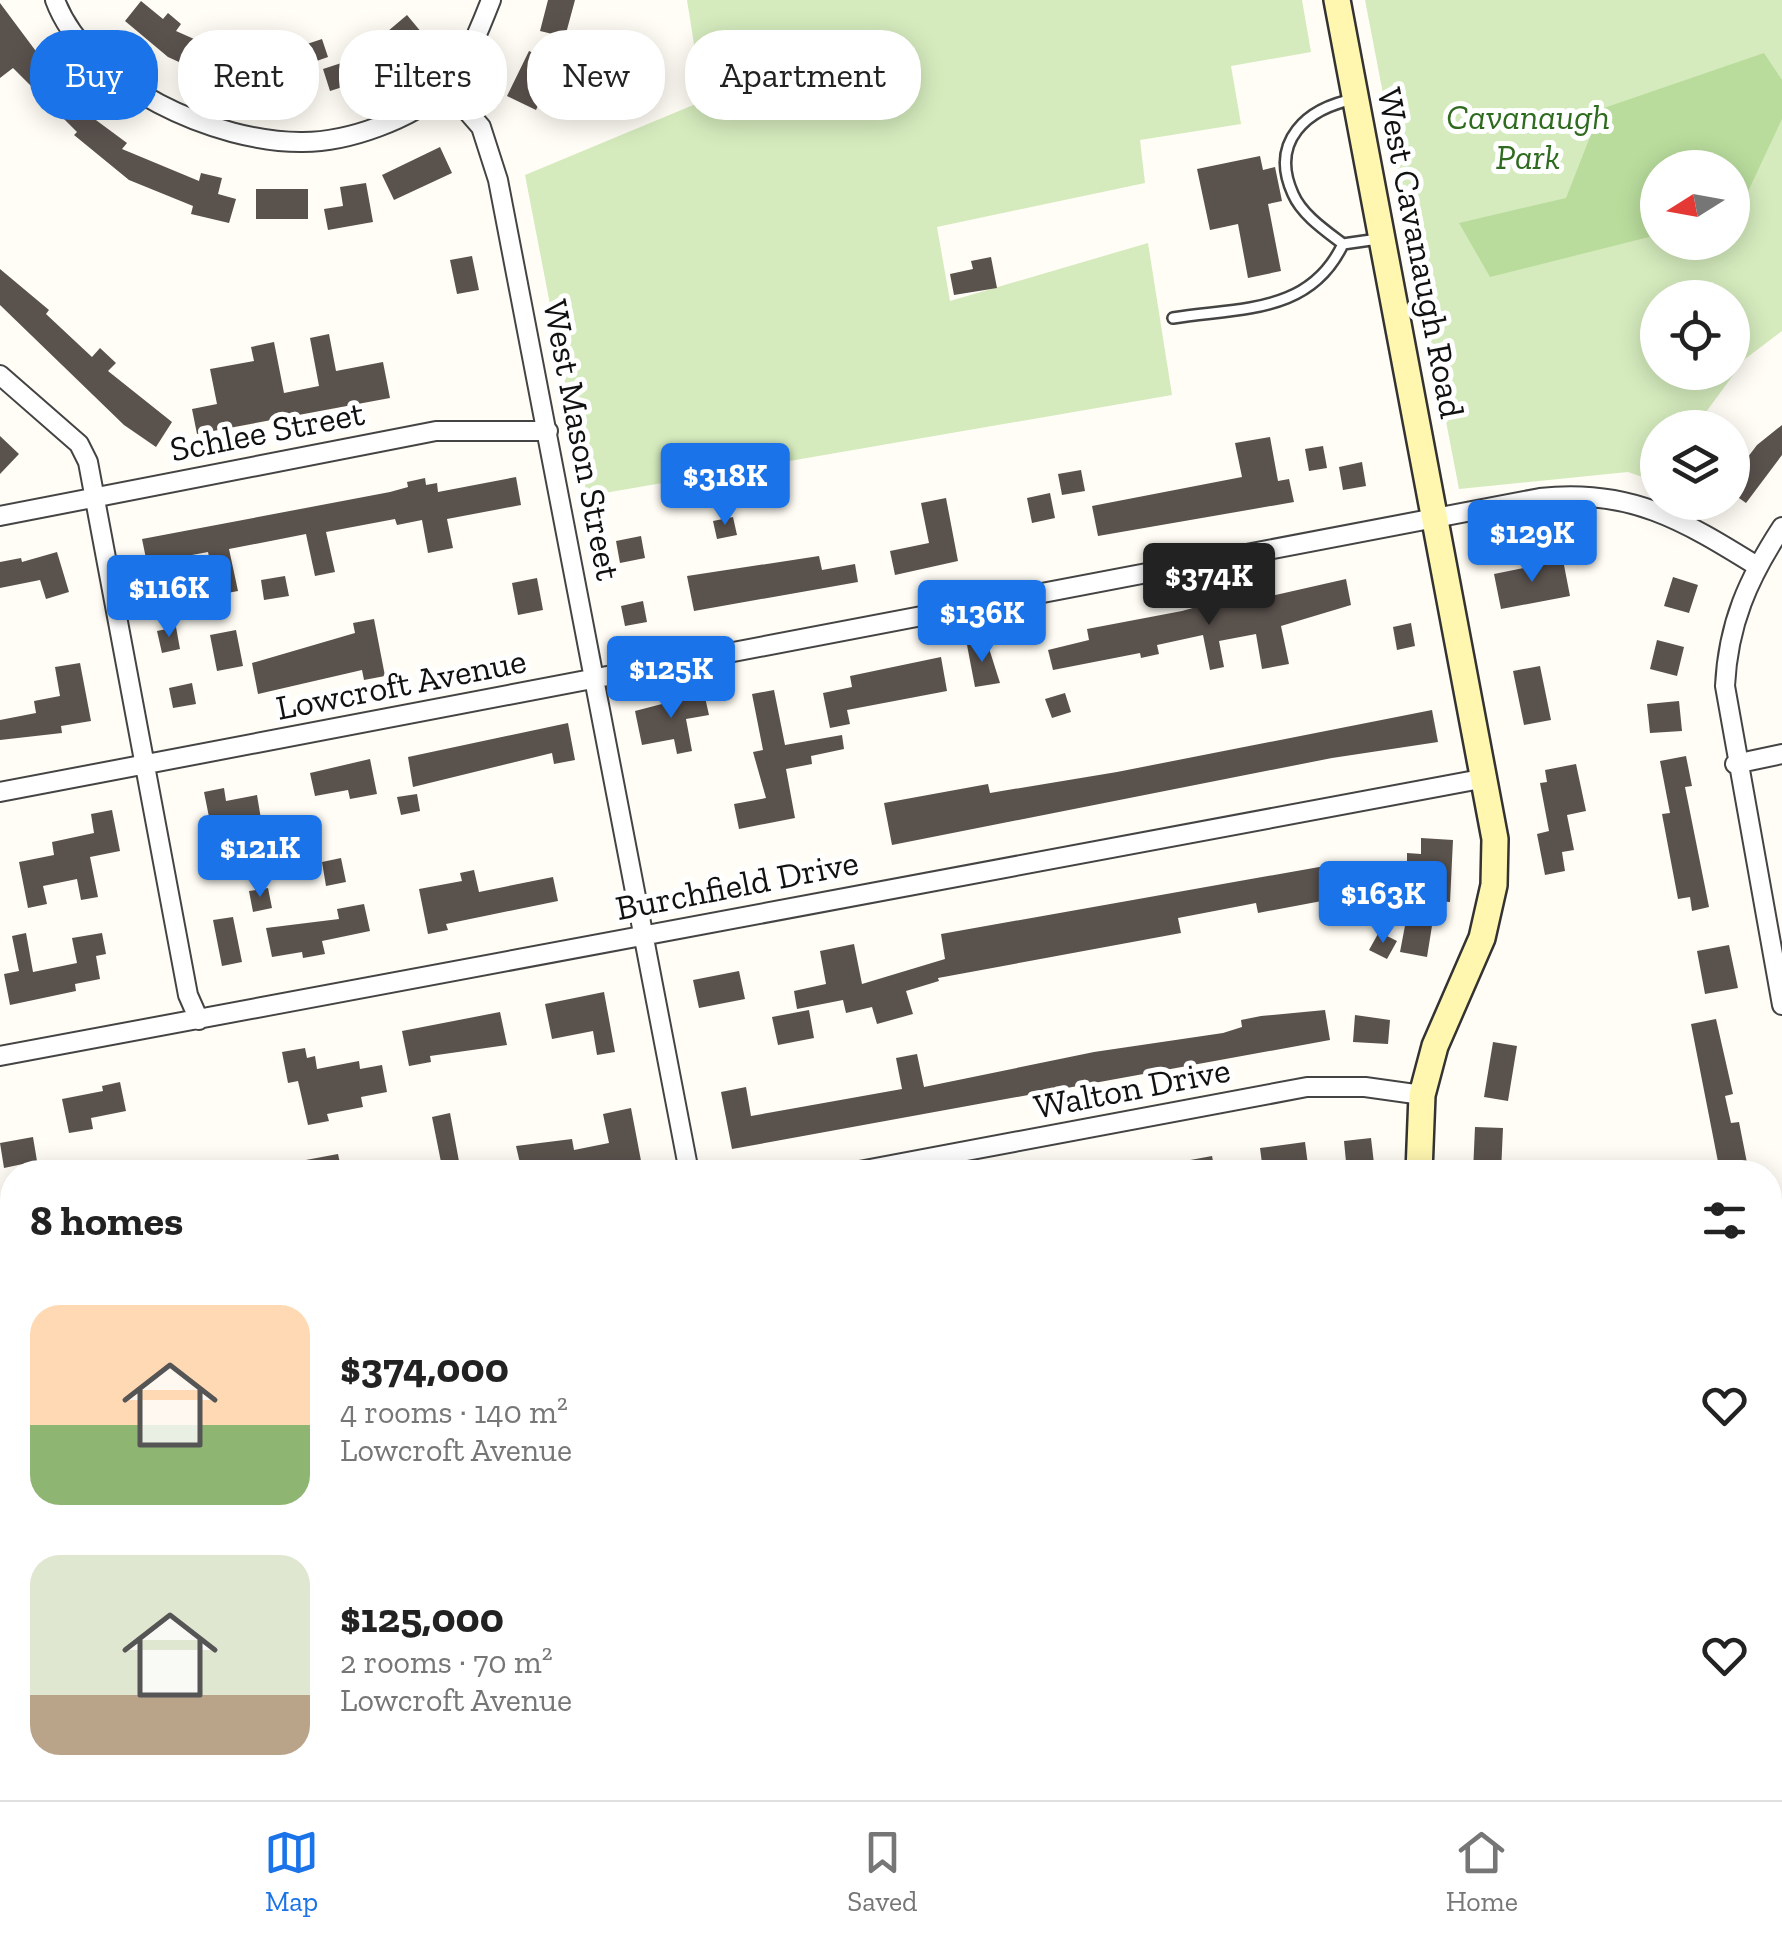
<!DOCTYPE html>
<html lang="en">
<head>
<meta charset="utf-8">
<style>
	body { margin:0; font-family:"Zilla Slab",serif; background:#f2f2f2; color:#222; height:100vh; display:flex; flex-direction:column; font-size:38px; white-space:nowrap }
	* { box-sizing:border-box; margin:0 }
	p { font-size:32px; color:#767676 }
	.icon { flex:none; width:55px; height:55px; fill:none; stroke:currentColor; stroke-width:2; stroke-linecap:round; stroke-linejoin:round }
	.map { position:relative; flex:1; overflow:hidden }
	.side { position:absolute; left:0px; top:1160px; width:1782px; height:640px; display:flex; flex-direction:column; background:#fff; border-radius:40px 40px 0 0; box-shadow:0 5px 25px #0003 }
	.side>* { flex:none }
	.hud { position:absolute; left:30px; top:30px; width:1000px; height:90px; display:flex; gap:20px }
	.needle { width:65px; rotate:259deg }
	.buttons { position:absolute; left:1640px; top:150px; display:grid; gap:20px }
	.buttons a { display:grid; place-items:center; width:110px; height:110px; border-radius:50%; background:#fff; box-shadow:0 5px 25px #0003; font-size:50px }
	.price { position:absolute; translate:-50% -85px; padding:0 22px; border-radius:10px; background:#1a73e8; color:#fff; font-size:32px; line-height:65px; filter:drop-shadow(0 2px 5px #0008) }
	.price::after { content:''; position:absolute; left:50%; top:60px; width:30px; height:22px; margin-left:-15px; background:inherit; clip-path:polygon(0 0,100% 0,50% 100%) }
	.price.current { background:#222; color:#fff }
	ul { padding:0; list-style:none }
	li { display:flex; align-items:center; gap:30px; height:250px; padding:0 30px }
	li span { display:grid; place-items:center; flex:none; width:280px; height:200px; border-radius:30px; color:#555 }
	li>.icon { margin-inline-start:auto }
	span .icon { width:120px; height:120px; fill:#fffc; stroke-width:1 }
	li b { font-size:42px }
	h2 { display:flex; justify-content:space-between; align-items:center; height:120px; padding:0 30px; font-size:42px }
	.tag { padding:0 35px; border-radius:40px; background:#fff; box-shadow:0 5px 25px #0003; font-size:35px; line-height:90px }
	.tag.current { background:#1a73e8; color:#fff }
	.menu { display:flex; justify-content:space-around; align-items:center; height:140px; border-top:2px solid #e0e0e0; background:#fff; font-size:28px; color:#767676 }
	.menu a { display:grid; justify-items:center; gap:5px }
	.menu .current { color:#1a73e8 }
	.map>svg:first-child { display:block }
</style>
</head>
<body>
<div class="map">
<svg width="1782" height="1800" viewBox="0 0 1782 1800">
	<rect width="100%" height="100%" fill="#fffdf5"/>
	<path fill="#d5ebbd" fill-rule="evenodd" d="M687,0H1302L1311,52L1231,66L1241,124L1140,140L1145,183L937,227L950,301L1148,243L1172,395L587,496L525,175L703,101Z
		M1365,0H1782V331L1745,359L1695,427L1658,428L1657,482L1628,472L1459,489ZM1658,168H1732V242H1658ZM1658,298H1732V372H1658Z"/>
	<path fill="#b9dc9c" d="M1764,53L1782,80V119L1737,215L1733,216L1732,168H1658L1657,235L1490,277L1459,223L1566,198L1601,109Z"/>
	<path fill="#5a524d" d="M548,0H575L565,37L540,31Z
		M141,1L163,19L168,13L181,24L176,31L230,55L260,61L263,46L286,51L322,39L328,57L294,69L288,98L227,84L168,57L125,21Z
		M0,3L44,62L41,64L84,105L81,109L127,143L122,149L199,181L201,173L222,178L218,194L236,199L229,223L191,214L193,206L129,180L74,135L77,132L13,68L0,78Z
		M407,15L427,39L377,76L330,91L323,69L372,53L368,48Z
		M583,35L606,42L599,62L576,55Z
		M529,51L557,64L536,110L507,96Z
		M440,147L452,173L394,200L382,175Z
		M1260,156L1263,170L1275,167L1282,201L1268,204L1281,271L1248,278L1238,224L1210,230L1197,169Z
		M366,183L373,222L328,230L324,209L343,206L340,187Z
		M256,189H308V219H256Z
		M472,256L479,290L457,294L450,260Z
		M991,257L997,288L954,295L950,274L973,269L971,261Z
		M0,269L49,310L46,314L92,357L100,348L116,363L108,371L172,422L156,447L124,425L0,305Z
		M329,334L336,371L383,362L390,398L197,434L192,409L217,404L210,369L254,361L251,347L274,342L284,393L319,386L310,338Z
		M1782,425V455L1746,503L1732,493V478L1757,445Z
		M0,436L19,454L0,474Z
		M1270,437L1278,481L1289,479L1294,502L1098,536L1092,506L1242,477L1235,443Z
		M1323,446L1327,468L1309,471L1305,449Z
		M1362,462L1366,486L1343,490L1339,467Z
		M1081,470L1085,491L1062,495L1058,474Z
		M516,477L521,505L447,519L453,548L428,553L422,520L397,525L395,519L326,532L335,572L315,576L306,534L229,549L238,591L217,595L208,552L176,558L180,577L151,583L142,539L390,492L408,487L407,482L425,478L426,485L437,483L438,492Z
		M1050,493L1055,518L1032,523L1027,498Z
		M946,498L958,561L895,575L890,551L929,543L921,503Z
		M733,517L737,535L717,539L713,521Z
		M641,536L645,558L620,563L616,541Z
		M57,552L69,592L46,599L40,580L0,588V562L21,558L22,562Z
		M819,556L822,570L855,564L858,582L694,611L687,576Z
		M1563,560L1570,596L1501,609L1494,574Z
		M285,576L289,596L264,600L261,580Z
		M1673,577L1698,585L1689,613L1664,606Z
		M537,578L543,610L518,615L512,583Z
		M1346,579L1351,605L1281,626L1289,664L1262,669L1256,634L1219,641L1224,667L1210,670L1203,635L1157,645L1159,654L1141,658L1140,653L1053,670L1048,650L1089,640L1087,629L1182,611L1239,595L1241,603Z
		M643,601L647,622L625,626L621,606Z
		M374,619L385,676L364,680L362,670L258,694L252,663L355,633L353,623Z
		M1411,623L1415,646L1397,650L1393,627Z
		M176,627L180,649L162,653L157,631Z
		M236,630L243,666L217,671L210,635Z
		M1657,640L1684,647L1677,676L1650,669Z
		M987,642L1000,683L975,687L967,645Z
		M941,657L947,691L847,710L850,724L830,728L823,693L852,687L850,676Z
		M80,663L91,721L61,726L62,733L0,740V720L36,713L34,701L60,696L55,667Z
		M1540,666L1551,720L1524,725L1513,671Z
		M192,683L196,704L173,708L169,688Z
		M774,690L785,745L842,735L844,749L811,756L812,764L786,769L795,818L739,829L734,804L766,798L753,752L763,750L752,694Z
		M704,693L709,715L686,719L692,751L677,754L674,739L642,745L635,711Z
		M1065,693L1071,712L1052,718L1045,699Z
		M1679,701L1682,731L1650,733L1647,704Z
		M1432,710L1438,742L1332,758L892,845L884,803L988,784L990,793L1117,772Z
		M568,723L575,760L554,764L552,753L413,787L408,757Z
		M1686,756L1692,786L1685,787L1709,907L1692,911L1690,897L1678,899L1662,814L1670,813L1660,761Z
		M370,759L377,794L350,799L348,790L315,796L310,773Z
		M1576,764L1586,811L1567,815L1574,850L1562,852L1565,871L1545,875L1537,834L1549,831L1540,783L1547,782L1545,770Z
		M224,788L226,801L257,795L261,819L210,822L204,792Z
		M417,794L420,811L401,815L397,797Z
		M112,810L120,851L90,857L98,897L81,900L77,879L43,886L47,904L28,908L19,862L54,855L52,842L94,833L91,814Z
		M1421,838L1453,840L1450,902L1436,901L1427,957L1400,952L1407,915L1419,917L1421,871L1407,870V853L1421,854Z
		M341,858L346,882L326,886L322,862Z
		M1353,861L1359,894L1258,913L1256,903L1178,918L1181,933L938,978L939,981L906,991L913,1014L877,1024L872,1007L846,1013L843,1000L797,1009L794,991L826,984L820,951L854,944L862,984L945,959L941,934Z
		M474,870L479,892L553,877L558,901L446,924L448,930L428,934L419,889L462,881L460,873Z
		M268,888L272,908L253,912L249,891Z
		M364,904L370,931L322,941L325,954L303,958L302,952L272,957L266,928L339,919L337,909Z
		M233,917L242,962L222,966L213,920Z
		M1379,932L1397,941L1387,959L1369,950Z
		M26,933L33,972L77,963L72,938L102,933L106,954L96,956L100,979L75,984L76,991L10,1005L4,974L19,971L12,936Z
		M1729,945L1738,988L1705,994L1697,951Z
		M739,971L745,999L699,1008L693,980Z
		M604,992L615,1052L597,1055L593,1031L552,1039L545,1004Z
		M809,1010L814,1038L778,1045L772,1017Z
		M1325,1010L1330,1040L732,1149L721,1092L746,1087L751,1116L902,1089L896,1058L917,1054L924,1087L1094,1052L1223,1033L1242,1027L1241,1020L1261,1016Z
		M500,1012L507,1045L430,1056L431,1062L409,1066L402,1031Z
		M1355,1015L1390,1020L1388,1044L1353,1042Z
		M1716,1019L1733,1094L1725,1096L1731,1123L1739,1122L1748,1168L1739,1172H1720L1691,1024Z
		M1493,1042L1517,1046L1508,1101L1484,1097Z
		M305,1048L307,1058L315,1056L317,1069L359,1061L360,1069L382,1065L387,1092L361,1097L363,1107L327,1114L329,1121L308,1125L298,1081L288,1083L282,1052Z
		M120,1082L126,1111L91,1118L93,1129L69,1133L62,1099L103,1091L102,1086Z
		M631,1108L642,1166L607,1172H522L516,1146L572,1139L574,1150L609,1143L603,1114Z
		M450,1113L461,1172H443L432,1117Z
		M1475,1127L1503,1128L1501,1172H1473Z
		M33,1137L37,1161L4,1168L0,1143Z
		M1371,1138L1375,1172H1347L1344,1141Z
		M1305,1142L1308,1165L1263,1171L1260,1148Z
		M338,1154L342,1172H280L279,1165Z
		M1212,1156L1215,1172H1163V1165Z"/>
	<g fill="none" stroke-linecap="round" stroke-linejoin="round">
		<defs>
			<path id="lane" d="M1343,244C1326,231 1302,215 1293,194C1269,141 1307,108 1355,99
				M1173,318C1242,307 1310,314 1343,244L1378,239
				M0,1250L12,1247
				M0,1320L12,1318
				M0,1536L12,1604
				M48,1788L50,1800
				M608,1788L610,1800
				M809,1788L812,1800
				M1161,1788L1163,1800
				M1523,1788L1525,1800
				M1663,1788L1664,1800
				M1709,1788L1712,1800
				M1754,1788L1757,1800
				M0,1790L20,1788
				M549,1800H566
				M1051,1800L1054,1788"/>
			<path id="street" d="M55,0C87,86 217,143 303,142C349,142 411,119 445,89C463,72 482,23 491,0
				M447,88L481,127L498,180L689,1172
				M0,375L79,444L88,462L188,995L199,1020
				M0,516L436,431H548
				M1782,527C1748,579 1728,624 1725,686L1782,1005
				M1735,764L1782,754
				M0,792L1540,498C1629,488 1683,520 1757,566
				M0,1056L1486,778
				M854,1172L1307,1087H1365L1422,1095
				M458,1788L461,1800"/>
			<path id="secondary" d="M1337,0L1495,839L1494,885L1482,938L1435,1046L1422,1095L1419,1172
				M1393,1788L1396,1800"/>
			<path id="primary" d="M1770,1763L1782,1761
				M1573,1800L1635,1788"/>
		</defs>
		<use href="#lane" stroke="#444" stroke-width="14"/>
		<use href="#street" stroke="#444" stroke-width="22"/>
		<use href="#secondary" stroke="#333" stroke-width="30"/>
		<use href="#primary" stroke="#222" stroke-width="32"/>
		<use href="#lane" stroke="#fff" stroke-width="9"/>
		<use href="#street" stroke="#fff" stroke-width="18"/>
		<use href="#secondary" stroke="#fff6b0" stroke-width="25"/>
		<use href="#primary" stroke="#f9d66b" stroke-width="28"/>
	</g>
	<g text-anchor="middle" dominant-baseline="central" stroke-width="10" stroke-linejoin="round" paint-order="stroke">
		<g font-size="35" font-style="italic" fill="#2f6b1f" stroke="#fff">
			<text x="1528" y="117">Cavanaugh<tspan x="1528" dy="40">Park</tspan></text>
		</g>
		<g font-size="35" fill="#111" stroke="#fff">
			<text transform="translate(1421 253) rotate(79)">West Cavanaugh Road</text>
			<text transform="translate(267 431) rotate(-11)">Schlee Street</text>
			<text transform="translate(582 440) rotate(79)">West Mason Street</text>
			<text transform="translate(401 684) rotate(-11)">Lowcroft Avenue</text>
			<text transform="translate(737 885) rotate(-11)">Burchfield Drive</text>
			<text transform="translate(1132 1088) rotate(-11)">Walton Drive</text>
		</g>
	</g>
</svg>
<div class="buttons">
<a><svg class="needle" viewBox="-14 -14 28 28"><path d="M0-13l5 13h-10z" fill="#e53935"/><path d="M0 13l5-13h-10z" fill="#767676"/></svg></a>
<a><svg class="icon" aria-label="locate" viewBox="0 0 24 24"><circle cx="12" cy="12" r="6"/><path d="M12 2v4M12 18v4M2 12h4M18 12h4"/></svg></a>
<a><svg class="icon" aria-label="layers" viewBox="0 0 24 24"><path d="M12 4l9 5-9 5-9-5zM3 14l9 5 9-5"/></svg></a>
</div>
<b class="price" style="left:725px;top:528px">$318K</b>
<b class="price" style="left:1532px;top:585px">$129K</b>
<b class="price current" style="left:1209px;top:628px">$374K</b>
<b class="price" style="left:169px;top:640px">$116K</b>
<b class="price" style="left:982px;top:665px">$136K</b>
<b class="price" style="left:671px;top:721px">$125K</b>
<b class="price" style="left:260px;top:900px">$121K</b>
<b class="price" style="left:1383px;top:946px">$163K</b>
<div class="hud">
<a class="tag current">Buy</a>
<a class="tag">Rent</a>
<a class="tag">Filters</a>
<a class="tag">New</a>
<a class="tag">Apartment</a>
</div>
<section class="side">
<h2>8 homes<svg class="icon" aria-label="filters" viewBox="0 0 24 24"><path d="M4 7h16M4 17h16"/><circle cx="9" cy="7" r="2"/><circle cx="15" cy="17" r="2"/></svg></h2>
<ul>
<li><span style="background:linear-gradient(#ffd9b3 60%,#8fb573 0)"><svg class="icon" aria-label="home" viewBox="0 0 24 24"><path d="M3 11l9-7 9 7M6 9v11h12V9"/></svg></span><div><b>$374,000</b><p>4 rooms · 140 m²</p><p>Lowcroft Avenue</p></div><svg class="icon" aria-label="heart" viewBox="0 0 24 24"><path d="M12 20l-8-8c-3-5 5-10 8-4 3-6 11-1 8 4z"/></svg></li>
<li><span style="background:linear-gradient(#dfe7d0 70%,#b9a48a 0)"><svg class="icon" aria-label="home" viewBox="0 0 24 24"><path d="M3 11l9-7 9 7M6 9v11h12V9"/></svg></span><div><b>$125,000</b><p>2 rooms · 70 m²</p><p>Lowcroft Avenue</p></div><svg class="icon" aria-label="heart" viewBox="0 0 24 24"><path d="M12 20l-8-8c-3-5 5-10 8-4 3-6 11-1 8 4z"/></svg></li>
</ul>
</section>
</div>
<nav class="menu">
<a class="current"><svg class="icon" aria-label="map" viewBox="0 0 24 24"><path d="M3 6l6-2 6 2 6-2v14l-6 2-6-2-6 2zM9 4v14M15 6v14"/></svg>Map</a>
<a><svg class="icon" aria-label="saved" viewBox="0 0 24 24"><path d="M7 4h10v16l-5-4-5 4z"/></svg>Saved</a>
<a><svg class="icon" aria-label="home" viewBox="0 0 24 24"><path d="M3 11l9-7 9 7M6 9v11h12V9"/></svg>Home</a>
</nav>
</body>
</html>
